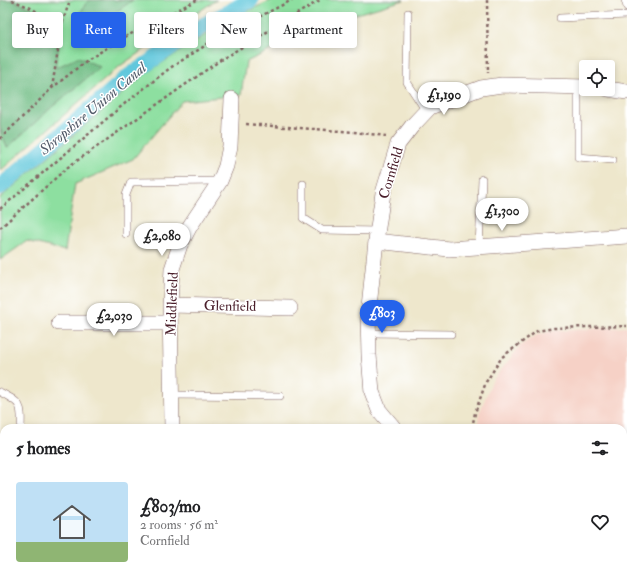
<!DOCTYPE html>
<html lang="en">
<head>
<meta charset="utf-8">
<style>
	body { margin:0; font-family:"IM FELL Double Pica",serif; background:#f6f6f6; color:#202124; height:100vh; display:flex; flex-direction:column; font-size:15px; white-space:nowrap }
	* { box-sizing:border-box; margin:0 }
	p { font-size:13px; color:#757577 }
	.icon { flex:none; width:22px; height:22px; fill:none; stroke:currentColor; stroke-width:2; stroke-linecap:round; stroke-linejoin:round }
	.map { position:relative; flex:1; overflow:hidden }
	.details { position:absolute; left:0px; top:424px; width:627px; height:156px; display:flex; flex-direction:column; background:#fff; border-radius:12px 12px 0 0; box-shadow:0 2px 6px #0003 }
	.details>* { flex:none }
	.banner { position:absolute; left:12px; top:12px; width:400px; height:36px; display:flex; gap:8px }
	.fabs { position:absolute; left:579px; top:60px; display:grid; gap:8px }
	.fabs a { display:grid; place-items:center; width:36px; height:36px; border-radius:4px; background:#fff; box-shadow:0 2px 6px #0003; font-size:20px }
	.price { position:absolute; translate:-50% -34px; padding:0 9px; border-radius:14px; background:#fff; color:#222; font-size:13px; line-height:26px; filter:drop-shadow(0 1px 2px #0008) }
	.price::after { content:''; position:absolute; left:50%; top:24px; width:12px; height:9px; margin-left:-6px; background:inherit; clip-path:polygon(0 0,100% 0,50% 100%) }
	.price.current { background:#2563eb; color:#fff }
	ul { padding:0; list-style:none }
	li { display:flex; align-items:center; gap:12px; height:100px; padding:0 16px }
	li span { display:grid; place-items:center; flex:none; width:112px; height:80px; border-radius:4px; color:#555 }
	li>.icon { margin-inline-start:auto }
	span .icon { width:48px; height:48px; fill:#fffc; stroke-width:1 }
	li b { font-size:17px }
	h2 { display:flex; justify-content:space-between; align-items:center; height:48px; padding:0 16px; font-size:17px }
	.tag { padding:0 14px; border-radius:4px; background:#fff; box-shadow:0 2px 6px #0003; font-size:14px; line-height:36px }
	.tag.current { background:#2563eb; color:#fff }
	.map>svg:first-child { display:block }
</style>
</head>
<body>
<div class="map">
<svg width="627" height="580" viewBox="0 0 627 580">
	<rect width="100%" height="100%" fill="#fff"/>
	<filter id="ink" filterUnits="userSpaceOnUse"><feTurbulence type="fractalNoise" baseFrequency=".025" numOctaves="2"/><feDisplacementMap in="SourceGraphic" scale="8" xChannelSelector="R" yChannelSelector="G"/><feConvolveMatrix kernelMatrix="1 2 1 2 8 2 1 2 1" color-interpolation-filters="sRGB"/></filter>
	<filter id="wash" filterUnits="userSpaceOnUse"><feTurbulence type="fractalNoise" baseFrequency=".012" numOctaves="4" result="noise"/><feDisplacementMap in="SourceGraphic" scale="16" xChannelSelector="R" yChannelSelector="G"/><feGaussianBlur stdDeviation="0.9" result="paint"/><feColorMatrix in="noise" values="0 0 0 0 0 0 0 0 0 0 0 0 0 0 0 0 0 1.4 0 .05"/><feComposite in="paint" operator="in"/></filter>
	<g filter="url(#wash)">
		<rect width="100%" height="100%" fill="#eee7cc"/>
		<path fill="#f6d1c6" d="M627,327V580H463V576H623V428H477L479,414L492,381L521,345L537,335L552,331Z"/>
		<path fill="#8ddfa0" stroke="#6c7f66" d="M0,0H217L210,4L120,66L0,171Z
			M272,0H404L329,22L246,62L241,95L182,101L133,159L75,184L65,251L27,241L0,260V198L145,74L228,20Z"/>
		<path fill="#72be86" stroke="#5e6e58" d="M0,0H12L33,9L50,22L60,39L55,68L79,57L100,67L52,107L7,148L0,127Z
			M89,0H133L91,29L76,21L86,3Z"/>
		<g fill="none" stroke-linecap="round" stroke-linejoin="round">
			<path stroke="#60c7dc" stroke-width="16" d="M0,187L129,76L204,25L251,0"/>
		</g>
	</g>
	<g filter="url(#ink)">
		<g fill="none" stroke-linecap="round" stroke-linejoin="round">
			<defs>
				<path id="service" d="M625,0L627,7
					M408,13L407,82L426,111
					M560,18L627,15
					M578,87V157L613,160
					M303,184V218L322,230L378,231
					M126,234V195L131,182L220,181
					M479,247L482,179
					M369,333L451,334
					M0,392C21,403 22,404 21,428
					M172,395L280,396"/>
				<path id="minor" d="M608,89L627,92
					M376,241L449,249L627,236
					M170,305L290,308
					M59,323H170
					M172,428L170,305L172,269L180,245L190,226L220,181L226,166L230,146L232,99
					M394,428L379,410L372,392L369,355L368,316L376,241L383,193L398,144L412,126L430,107L481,88L502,85L586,87
					M0,478L4,474
					M148,576L149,580
					M450,576V580"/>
			</defs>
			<use href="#service" stroke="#836563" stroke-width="8"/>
			<use href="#minor" stroke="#836563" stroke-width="16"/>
			<path stroke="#836563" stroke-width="2.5" stroke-dasharray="3 3" stroke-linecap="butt" d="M12,0L33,9L50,22L60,39
				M487,0L488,73
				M52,88L62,24L70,0
				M246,124L354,132L386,136
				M0,139L52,88L86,61L121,39L197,0
				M0,209L123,105L170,68L214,40L292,0
				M0,228L68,167L222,59L320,0
				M472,428L475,413L486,382L502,357L537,331L554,328L627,326
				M120,580L121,577H133"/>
			<use href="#service" stroke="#fff" stroke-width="7"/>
			<use href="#minor" stroke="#fff" stroke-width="15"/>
		</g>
	</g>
	<g text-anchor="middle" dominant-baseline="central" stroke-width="3" stroke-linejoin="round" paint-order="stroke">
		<g font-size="14" fill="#4a1f2b" stroke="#fff">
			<text transform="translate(391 173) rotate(-73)">Cornfield</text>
			<text transform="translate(172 304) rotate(-88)">Middlefield</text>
			<text transform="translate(230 306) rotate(1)">Glenfield</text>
		</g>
		<g font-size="15" font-style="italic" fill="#525a69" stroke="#fff">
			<text transform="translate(93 109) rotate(-40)">Shropshire Union Canal</text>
		</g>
	</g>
</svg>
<div class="fabs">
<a><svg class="icon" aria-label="locate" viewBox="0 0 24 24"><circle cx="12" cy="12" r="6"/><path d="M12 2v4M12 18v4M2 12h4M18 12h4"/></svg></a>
</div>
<b class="price" style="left:444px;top:116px">£1,190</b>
<b class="price" style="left:502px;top:232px">£1,300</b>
<b class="price" style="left:162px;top:257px">£2,080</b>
<b class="price current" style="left:382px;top:334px">£803</b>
<b class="price" style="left:114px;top:337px">£2,030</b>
<div class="banner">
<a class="tag">Buy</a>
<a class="tag current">Rent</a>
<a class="tag">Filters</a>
<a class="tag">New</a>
<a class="tag">Apartment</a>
</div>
<section class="details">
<h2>5 homes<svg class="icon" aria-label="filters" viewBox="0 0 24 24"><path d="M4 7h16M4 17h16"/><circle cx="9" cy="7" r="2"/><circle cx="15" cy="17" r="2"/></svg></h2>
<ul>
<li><span style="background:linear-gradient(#bfe0f5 75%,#8fb573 0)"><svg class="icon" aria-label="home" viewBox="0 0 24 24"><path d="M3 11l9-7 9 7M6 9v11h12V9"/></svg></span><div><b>£803/mo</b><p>2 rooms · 56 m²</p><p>Cornfield</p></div><svg class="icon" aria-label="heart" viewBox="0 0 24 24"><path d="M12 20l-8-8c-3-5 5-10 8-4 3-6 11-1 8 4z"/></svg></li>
</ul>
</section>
</div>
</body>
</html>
